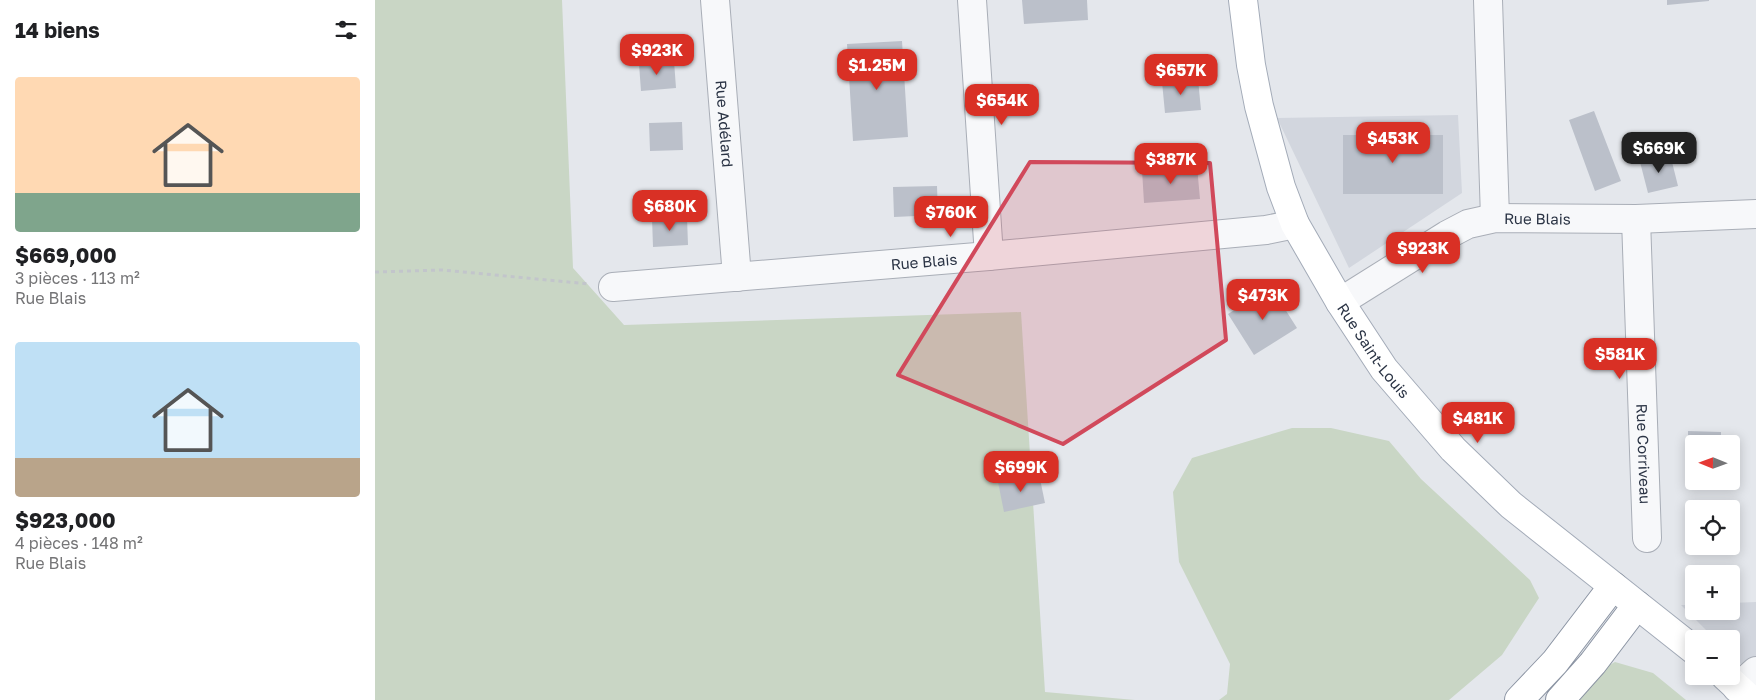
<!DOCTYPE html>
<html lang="fr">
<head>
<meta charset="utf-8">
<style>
	body { margin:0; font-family:"Golos Text",sans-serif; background:#f6f6f6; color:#202124; height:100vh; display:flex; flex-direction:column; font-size:19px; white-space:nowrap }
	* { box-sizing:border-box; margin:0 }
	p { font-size:16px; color:#757577 }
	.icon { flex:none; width:28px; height:28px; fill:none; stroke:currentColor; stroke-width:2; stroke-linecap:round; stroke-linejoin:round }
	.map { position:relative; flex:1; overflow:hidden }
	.side { display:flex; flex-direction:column; background:#fff; width:375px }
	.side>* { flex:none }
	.needle { width:32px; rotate:271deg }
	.fabs { position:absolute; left:1310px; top:435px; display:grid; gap:10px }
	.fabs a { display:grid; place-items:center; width:55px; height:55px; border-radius:5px; background:#fff; box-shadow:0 2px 12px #0003; font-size:25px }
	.price { position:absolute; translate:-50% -42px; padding:0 11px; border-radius:10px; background:#d93025; color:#fff; font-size:16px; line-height:32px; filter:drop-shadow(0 1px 2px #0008) }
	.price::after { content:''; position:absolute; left:50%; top:30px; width:15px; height:11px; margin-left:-8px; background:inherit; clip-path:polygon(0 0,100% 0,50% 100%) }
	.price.on { background:#222; color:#fff }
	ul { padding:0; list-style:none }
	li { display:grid; align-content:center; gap:10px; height:265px; padding:0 15px }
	li span { display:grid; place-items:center; height:155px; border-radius:5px; color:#555 }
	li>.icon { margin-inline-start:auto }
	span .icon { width:90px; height:90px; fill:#fffc; stroke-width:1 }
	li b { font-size:21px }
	h2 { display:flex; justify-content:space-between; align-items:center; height:60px; padding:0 15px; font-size:21px }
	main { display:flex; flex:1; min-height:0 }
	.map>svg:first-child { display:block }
</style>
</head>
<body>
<main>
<section class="side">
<h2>14 biens<svg class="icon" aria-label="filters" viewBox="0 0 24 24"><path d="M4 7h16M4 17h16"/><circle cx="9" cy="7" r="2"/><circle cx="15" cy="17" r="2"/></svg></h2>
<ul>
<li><span style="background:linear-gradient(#ffd9b3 75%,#7fa58c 0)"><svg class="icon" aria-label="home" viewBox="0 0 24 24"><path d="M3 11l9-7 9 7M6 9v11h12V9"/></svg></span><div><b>$669,000</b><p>3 pièces · 113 m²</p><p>Rue Blais</p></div></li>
<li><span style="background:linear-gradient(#bfe0f5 75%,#b9a48a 0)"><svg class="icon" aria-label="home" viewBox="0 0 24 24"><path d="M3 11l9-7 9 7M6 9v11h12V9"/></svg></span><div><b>$923,000</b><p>4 pièces · 148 m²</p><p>Rue Blais</p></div></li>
</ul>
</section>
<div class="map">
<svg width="1381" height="700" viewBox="0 0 1381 700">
	<rect width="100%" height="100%" fill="#e4e7ec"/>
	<path fill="#d2d6de" d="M1083,115L1087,193L974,268L902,118Z
		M1381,602V679L1356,654V639H1340L1306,605H1319V611H1356V603Z"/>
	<path fill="#c9d6c5" d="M0,0H187L198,268L249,325L646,312L670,692L760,700H0Z
		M917,428H956L1014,441L1046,479L1155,580L1164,598L1127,655L1074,700H844L852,694L855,664L804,562L798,492L817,458Z
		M1240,662L1278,673L1311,700H1197L1220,673Z"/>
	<path fill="#bbc0ca" d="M647,0H712L713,20L649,24Z
		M1292,0H1334V1L1292,5Z
		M527,41L533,137L478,141L472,44Z
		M299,61L301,88L266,91L264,64Z
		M823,79L826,110L790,113L787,82Z
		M1219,111L1246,181L1220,191L1194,120Z
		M307,122L308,150L275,151L274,123Z
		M968,135H1068V194H968Z
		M1295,154L1303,186L1273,193L1265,162Z
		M822,166L825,199L769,203L767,170Z
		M562,186L563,215L519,217L518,187Z
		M312,217L313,245L278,247L277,218Z
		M896,287L922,328L879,355L853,314Z
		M1313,431L1346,432V444H1319V481H1345V488H1313Z
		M664,474L670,503L629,512L623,482Z"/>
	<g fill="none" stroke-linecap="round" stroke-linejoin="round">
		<defs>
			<g id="minor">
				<path id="s1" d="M340,0L362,277"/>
				<path d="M597,0L614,256"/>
				<path d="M1113,0L1120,218"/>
				<path id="s2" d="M1261,219L1272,538"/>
				<path id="s3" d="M238,287L614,256L891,230L920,224"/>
				<path id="s4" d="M965,302L1072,235L1093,224L1120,218L1261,219L1381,214"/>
				<path d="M1362,688L1381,671"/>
			</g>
			<g id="major">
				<path id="s5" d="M868,0L876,65L884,106L906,187L920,224L965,302L1009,369L1078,449L1136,505L1319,650"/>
				<path d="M1350,676L1376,700"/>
			</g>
			<path id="highway" d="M1144,700L1180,662L1238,586
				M1185,700L1218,663L1262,605"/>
		</defs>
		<use href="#minor" stroke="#a9aeb7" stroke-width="30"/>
		<use href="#major" stroke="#a3abb8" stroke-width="30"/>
		<use href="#highway" stroke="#8b94a3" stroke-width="30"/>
		<path stroke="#c2c5cb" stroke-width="3" stroke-dasharray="4 4" stroke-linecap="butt" d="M0,272L67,270L215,284"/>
		<use href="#minor" stroke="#f7f8fa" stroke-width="28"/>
		<use href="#major" stroke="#fff" stroke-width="28"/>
		<use href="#highway" stroke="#fff" stroke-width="28"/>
	</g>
	<path fill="#d1495b" fill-opacity="0.2" stroke="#d1495b" stroke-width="4" stroke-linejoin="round" d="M655,162L835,163L851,340L688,444L523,375Z"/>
	<g text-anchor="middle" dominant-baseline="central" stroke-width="4" stroke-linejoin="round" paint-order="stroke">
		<g font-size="15" fill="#2b3445" stroke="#f4f6f9">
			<text stroke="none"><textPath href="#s1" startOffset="124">Rue Adélard</textPath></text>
			<text stroke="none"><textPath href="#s4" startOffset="220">Rue Blais</textPath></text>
			<text stroke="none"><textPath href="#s3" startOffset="312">Rue Blais</textPath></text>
			<text stroke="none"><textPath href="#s5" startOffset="380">Rue Saint-Louis</textPath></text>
			<text stroke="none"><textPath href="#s2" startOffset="235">Rue Corriveau</textPath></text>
		</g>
	</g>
</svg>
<div class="fabs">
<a><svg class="needle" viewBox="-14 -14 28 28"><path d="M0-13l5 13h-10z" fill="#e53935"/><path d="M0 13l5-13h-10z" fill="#757577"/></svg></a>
<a><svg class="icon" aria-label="locate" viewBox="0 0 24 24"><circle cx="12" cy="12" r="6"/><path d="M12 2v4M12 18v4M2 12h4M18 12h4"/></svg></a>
<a>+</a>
<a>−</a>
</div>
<b class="price" style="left:282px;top:76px">$923K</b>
<b class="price" style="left:502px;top:91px">$1.25M</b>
<b class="price" style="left:806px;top:96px">$657K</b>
<b class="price" style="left:627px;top:126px">$654K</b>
<b class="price" style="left:1018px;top:164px">$453K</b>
<b class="price on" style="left:1284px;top:174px">$669K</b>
<b class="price" style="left:796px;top:185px">$387K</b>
<b class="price" style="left:295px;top:232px">$680K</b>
<b class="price" style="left:576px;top:238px">$760K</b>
<b class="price" style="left:1048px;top:274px">$923K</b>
<b class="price" style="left:888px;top:321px">$473K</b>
<b class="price" style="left:1245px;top:380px">$581K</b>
<b class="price" style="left:1103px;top:444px">$481K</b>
<b class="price" style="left:646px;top:493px">$699K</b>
</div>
</main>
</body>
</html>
